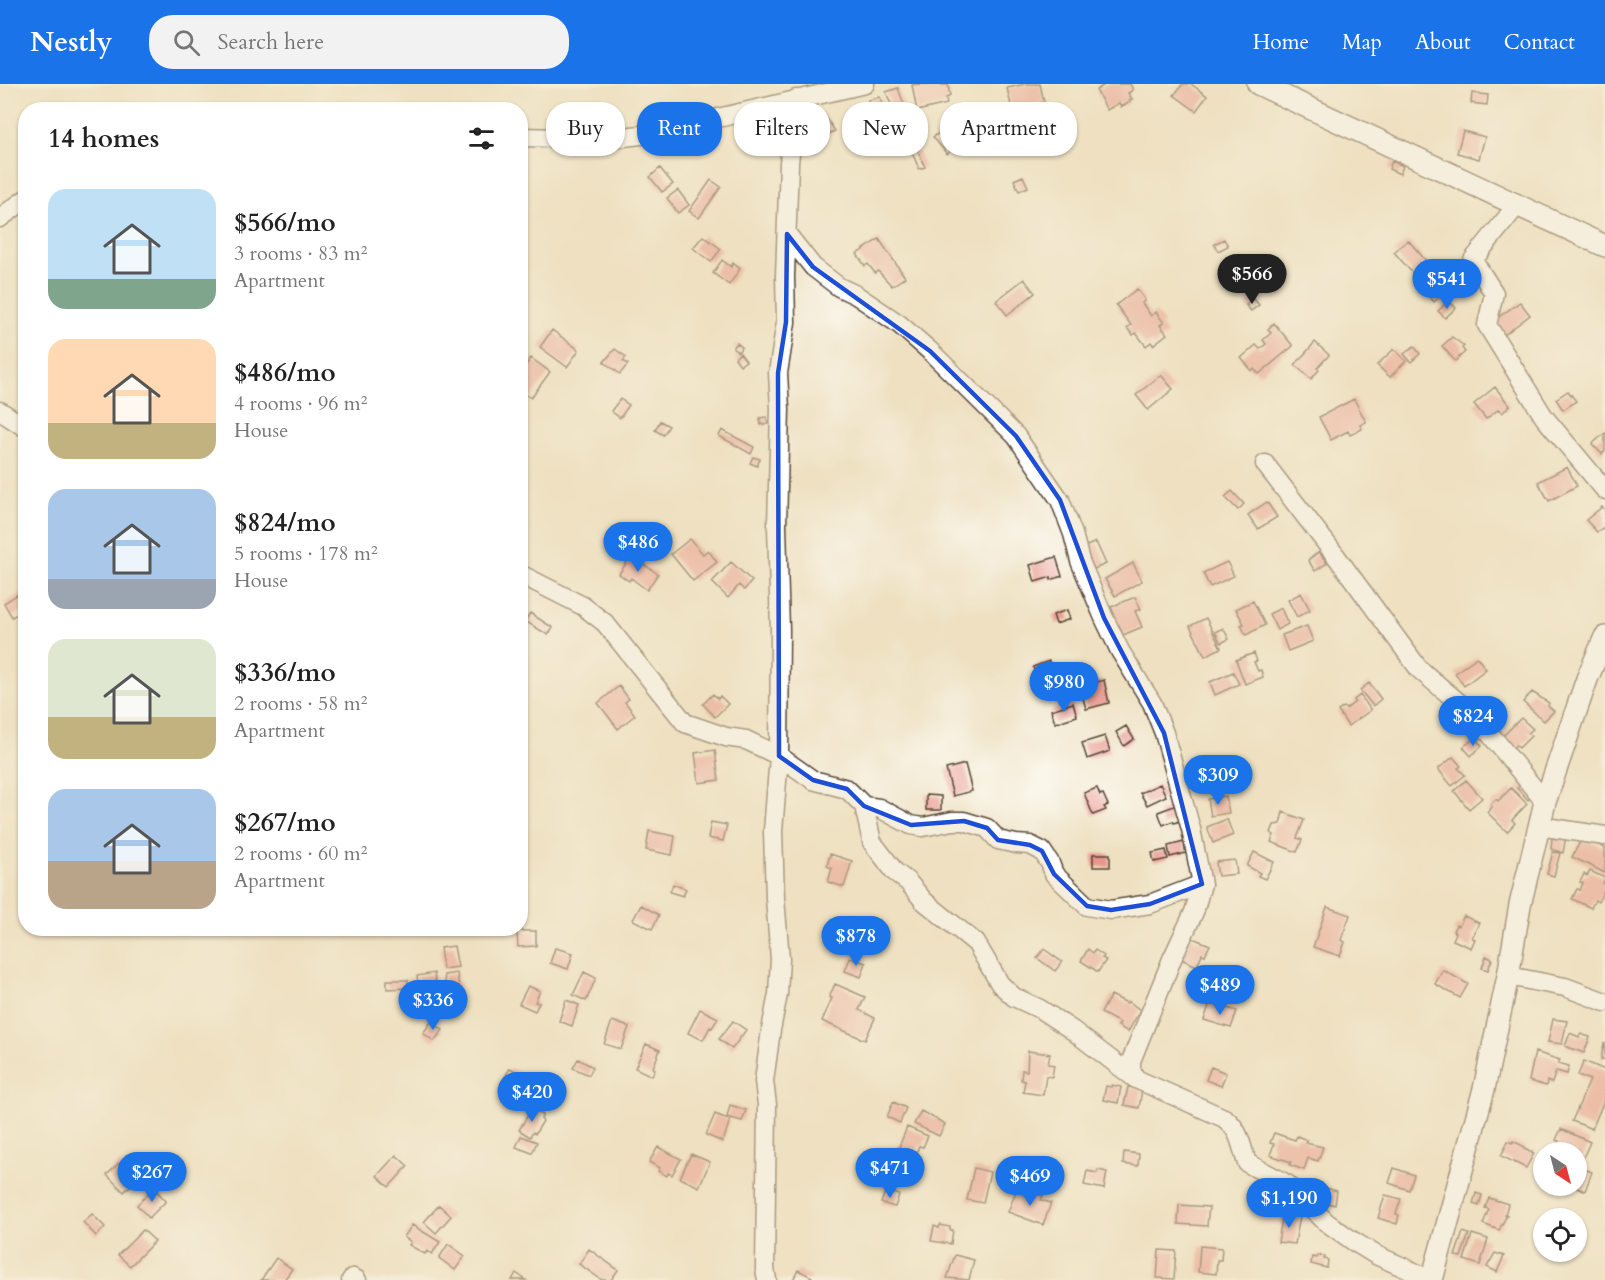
<!DOCTYPE html>
<html lang="en">
<head>
<meta charset="utf-8">
<style>
	body { margin:0; font-family:Cardo,serif; background:#f2f2f2; color:#222; height:100vh; display:flex; flex-direction:column; font-size:22px; white-space:nowrap }
	* { box-sizing:border-box; margin:0 }
	p { font-size:20px; color:#767676 }
	.icon { flex:none; width:33px; height:33px; fill:none; stroke:currentColor; stroke-width:2; stroke-linecap:round; stroke-linejoin:round }
	.map { position:relative; flex:1; overflow:hidden }
	.side { position:absolute; left:18px; top:18px; width:510px; height:834px; display:flex; flex-direction:column; background:#fff; border-radius:24px; box-shadow:0 2px 4px #0004 }
	.side>* { flex:none }
	.top-card { position:absolute; left:546px; top:18px; width:570px; height:54px; display:flex; gap:12px }
	.needle { width:39px; rotate:144deg }
	.controls { position:absolute; left:1533px; top:1058px; display:grid; gap:12px }
	.controls a { display:grid; place-items:center; width:54px; height:54px; border-radius:50%; background:#fff; box-shadow:0 2px 4px #0004; font-size:30px }
	.price { position:absolute; translate:-50% -51px; padding:0 14px; border-radius:21px; background:#1a73e8; color:#fff; font-size:20px; line-height:39px; filter:drop-shadow(0 2px 3px #0008) }
	.price::after { content:''; position:absolute; left:50%; top:36px; width:18px; height:14px; margin-left:-9px; background:inherit; clip-path:polygon(0 0,100% 0,50% 100%) }
	.price.on { background:#222; color:#fff }
	ul { padding:0; list-style:none }
	li { display:flex; align-items:center; gap:18px; height:150px; padding:0 30px }
	li span { display:grid; place-items:center; flex:none; width:168px; height:120px; border-radius:18px; color:#555 }
	li>.icon { margin-inline-start:auto }
	span .icon { width:72px; height:72px; fill:#fffc; stroke-width:1 }
	li b { font-size:26px }
	h2 { display:flex; justify-content:space-between; align-items:center; height:72px; padding:0 30px; font-size:26px }
	.pill { padding:0 21px; border-radius:24px; background:#fff; box-shadow:0 2px 4px #0004; font-size:21px; line-height:54px }
	.pill.on { background:#1a73e8; color:#fff }
	header { display:flex; align-items:center; gap:36px; box-sizing:border-box; height:84px; padding:0 30px; background:#1a73e8; color:#fff }
	header strong { font-size:28px }
	nav { display:flex; gap:33px; margin-inline-start:auto; font-size:21px }
	.search { width:420px; height:54px; background:#f2f2f2; display:flex; align-items:center; gap:15px; box-sizing:border-box; padding:0 21px; border-radius:24px; color:#767676; font-size:22px }
	.map>svg:first-child { display:block }
</style>
</head>
<body>
<header>
<strong>Nestly</strong>
<div class="search"><svg class="icon" aria-label="search" viewBox="0 0 24 24"><circle cx="10" cy="10" r="6"/><path d="M15 15l6 6"/></svg>Search here</div>
<nav><a>Home</a><a>Map</a><a>About</a><a>Contact</a></nav>
</header>
<div class="map">
<svg width="1605" height="1196" viewBox="0 0 1605 1196">
	<rect width="100%" height="100%" fill="#fdfcf7"/>
	<filter id="ink" filterUnits="userSpaceOnUse"><feTurbulence type="fractalNoise" baseFrequency=".0167" numOctaves="2"/><feDisplacementMap in="SourceGraphic" scale="12" xChannelSelector="R" yChannelSelector="G"/><feConvolveMatrix kernelMatrix="1 2 1 2 8 2 1 2 1" color-interpolation-filters="sRGB"/></filter>
	<filter id="wash" filterUnits="userSpaceOnUse"><feTurbulence type="fractalNoise" baseFrequency=".008" numOctaves="4" result="noise"/><feDisplacementMap in="SourceGraphic" scale="24" xChannelSelector="R" yChannelSelector="G"/><feGaussianBlur stdDeviation="1.35" result="paint"/><feColorMatrix in="noise" values="0 0 0 0 0 0 0 0 0 0 0 0 0 0 0 0 0 1.4 0 .05"/><feComposite in="paint" operator="in"/></filter>
	<g filter="url(#wash)">
		<rect width="100%" height="100%" fill="#eee0c0"/>
		<g id="blocks">
			<path fill="#e9958b" d="M918,0L948,1L950,12L946,14L947,20L917,27L912,1Z
				M1025,0H1040L1044,18L1012,26L1007,4Z
				M1106,0H1130L1133,6L1128,9L1132,15L1129,16L1130,18L1121,23L1119,19L1107,26L1096,6Z
				M1183,0H1191L1207,12L1196,27L1174,11Z
				M898,4L906,26L895,30L886,8Z
				M1472,9L1488,11L1487,21L1471,19Z
				M880,13L887,35L858,43L852,24L868,19V16Z
				M823,29L835,47L824,53L813,35Z
				M1033,29L1034,36L1022,38L1021,32Z
				M953,40L960,48L962,46L968,53L947,70L933,53Z
				M1463,47L1485,53L1479,75L1457,69Z
				M818,50L825,61L814,68L806,55Z
				M917,65L925,83L919,85L912,68Z
				M1392,77L1403,82L1400,90L1389,85Z
				M660,84L673,100L662,108L650,93Z
				M1023,92L1028,103L1019,107L1014,96Z
				M711,96L721,103L699,134L689,127Z
				M678,106L689,121L678,129L667,114Z
				M703,152L721,165L711,178L693,164Z
				M879,155L905,193L892,202L878,187L875,189L868,180L865,182L857,170Z
				M1224,155L1228,162L1218,167L1214,160Z
				M1408,156L1427,178L1413,190L1394,168Z
				M722,176L731,183L733,179L740,185L729,201L713,189Z
				M1024,195L1035,209L1007,231L996,217Z
				M1137,205L1145,216L1142,219L1151,232L1156,228L1164,239L1160,241L1167,250L1153,261L1151,258L1146,262L1136,249L1133,251L1127,244L1131,241L1116,221Z
				M1435,205L1441,212L1434,218L1428,211Z
				M1253,214L1259,221L1251,227L1246,221Z
				M1449,217L1456,224L1445,234L1438,227Z
				M1520,218L1530,231L1504,251L1493,237Z
				M1274,239L1293,262L1259,290L1254,285L1252,287L1241,274L1256,261L1260,265L1266,260L1263,256L1271,249L1268,245Z
				M552,246L579,266L567,283L540,263Z
				M1452,253L1464,262L1462,264L1465,268L1455,277L1442,262Z
				M1315,258L1329,271L1317,284L1319,286L1311,295L1295,281Z
				M737,259L742,263L738,268L733,264Z
				M1414,262L1420,270L1411,278L1404,270Z
				M615,265L626,273L623,277L628,280L620,290L604,278Z
				M1394,265L1406,277L1390,293L1377,281Z
				M740,269L746,277L740,281L735,274Z
				M531,274L550,288L531,314L520,307V289Z
				M1161,291L1173,305L1148,326L1136,311Z
				M1495,303L1510,322L1502,329L1499,325L1486,335L1474,320Z
				M1568,307L1576,317L1563,326L1556,315Z
				M620,315L629,321L620,334L611,327Z
				M1354,315L1366,338L1360,341L1362,345L1350,351L1348,347L1331,356L1319,333Z
				M767,333L768,340L761,341L760,334Z
				M660,337L669,342L663,351L655,346Z
				M722,346L754,363L751,370L719,352Z
				M1605,349V367L1602,370L1592,360Z
				M753,373L760,375L757,382L750,379Z
				M1567,383L1577,402L1549,417L1538,398Z
				M1232,407L1244,420L1238,426L1225,413Z
				M1267,418L1277,433L1258,445L1248,431Z
				M1602,423L1605,426V442L1597,448L1586,436Z
				M690,455L703,470L708,466L717,478L693,497L671,470Z
				M1096,458L1106,480L1094,485L1084,463Z
				M1319,468L1327,479L1315,487L1308,476Z
				M631,472L658,490L647,506L631,494L629,497L619,490Z
				M1056,473L1062,492L1051,496V493L1035,498L1030,481Z
				M731,478L752,497L744,506L739,501L728,514L712,498Z
				M1227,478L1234,492L1210,503L1203,489Z
				M1133,479L1142,497L1115,512L1105,495Z
				M23,507L26,512V525L12,533L4,519Z
				M1301,509L1310,526L1297,533L1288,516Z
				M1135,513L1141,525L1135,527L1142,543L1123,551L1119,541L1115,543L1110,532L1114,530L1111,523Z
				M1253,517L1265,541L1246,551L1241,541L1244,540L1236,525Z
				M1281,524L1288,540L1277,546L1269,530Z
				M1067,526L1070,535L1056,540L1053,531Z
				M530,529L553,544L548,551L525,537Z
				M1206,534L1221,564L1205,572L1190,542Z
				M1307,542L1313,557L1288,567L1282,551Z
				M1223,544L1229,555L1221,559L1215,548Z
				M1254,569L1257,577L1254,578L1258,587L1261,586L1263,593L1245,600L1236,576Z
				M1477,573L1486,585L1464,602L1455,589Z
				M1049,577L1054,590L1038,596L1033,583Z
				M1233,588L1239,600L1215,611L1210,598Z
				M1104,596L1109,619L1086,625L1080,603Z
				M1369,599L1381,615L1373,622L1360,606Z
				M619,602L629,615L625,618L635,631L618,645L598,619Z
				M1532,608L1549,619L1548,622L1554,627L1544,637L1523,618Z
				M713,610L718,615L720,612L728,620L715,633L703,620Z
				M1360,611L1371,626L1348,642L1338,627L1344,623L1346,625L1355,618L1354,616Z
				M1073,619L1077,632L1055,639L1051,626Z
				M1521,634L1533,645L1528,649L1531,652L1519,664L1516,661L1512,665L1501,654Z
				M1126,642L1134,655L1124,662L1116,648Z
				M1105,652L1110,667L1087,675L1082,659Z
				M1475,654L1482,662L1471,672L1463,663Z
				M715,666L719,696L699,699L695,669Z
				M1453,673L1461,682L1458,684L1465,691L1452,702L1438,685Z
				M965,680L972,707L953,712L946,685Z
				M1466,696L1482,714L1469,725L1454,707Z
				M1523,699L1533,711L1528,716L1517,704Z
				M1160,700L1166,712L1147,721L1140,709Z
				M1097,704L1100,711L1103,710L1108,721L1104,723L1106,726L1093,731L1084,709Z
				M1511,704L1527,720L1512,736L1515,739L1507,748L1487,728L1492,723L1490,721L1496,715L1498,717Z
				M926,711L941,712V726H926Z
				M1226,712L1229,729L1211,732L1208,715Z
				M1177,721L1182,736L1174,739L1173,737L1163,741L1158,728Z
				M1283,728L1304,736L1297,754L1302,756L1297,768L1271,758L1274,751L1271,749L1274,741L1280,740Z
				M1227,735L1233,751L1213,759L1207,743Z
				M711,738L727,741L723,757L708,754Z
				M649,747L675,752L672,771L646,766Z
				M1559,750L1566,752L1563,769L1551,765L1552,754L1557,755Z
				M1581,756L1587,759L1588,756L1605,764V789L1572,773Z
				M1184,758L1186,769L1170,773L1168,762Z
				M1166,766L1168,775L1154,778L1152,769Z
				M1254,768L1274,778L1265,795L1258,792L1260,789L1247,782Z
				M1553,768L1560,769L1554,792L1547,790Z
				M830,770L852,777L844,803L828,798L832,784L827,782Z
				M1093,770H1110V783H1093Z
				M1235,776L1237,790L1218,792L1216,778Z
				M1590,787L1605,794L1603,800L1605,804L1598,818L1595,816L1591,824L1572,815L1577,805L1580,806L1583,799L1580,798L1584,790L1587,792Z
				M673,800L686,805L683,812L670,808Z
				M520,801L526,826H520Z
				M641,821L659,831L652,845L633,836Z
				M1327,823L1350,831L1341,856L1345,858L1340,872L1313,863Z
				M1464,832L1479,839L1472,854L1475,855L1471,864L1453,856L1456,849L1453,847L1456,841L1459,842Z
				M517,847H536V862L518,863Z
				M1190,853L1210,861L1205,871L1202,870L1197,882L1181,875Z
				M454,862L458,883L443,885L440,864Z
				M555,864L573,869L568,885L550,879Z
				M1044,865L1062,878L1055,887L1037,874Z
				M1088,865L1093,869L1095,866L1104,872L1102,874L1106,876L1098,888L1081,877Z
				M1486,872L1492,875L1488,886L1482,884Z
				M850,874L866,879L861,893L845,887Z
				M1443,886L1468,900L1460,914L1435,900Z
				M584,888L596,894L586,917L573,911Z
				M434,889L437,911L420,914L417,892Z
				M457,889L460,910L446,912L444,891Z
				M387,896H408L409,904L387,905Z
				M835,900L865,913L859,926L875,934L865,956L822,937L832,914L829,913Z
				M528,902L540,907L535,918L539,919L535,927L519,920Z
				M410,906H415V913H405V909H410Z
				M1111,911L1127,919L1128,917L1140,926L1128,948L1118,942L1120,939L1101,929Z
				M566,916L579,921L572,942L559,937Z
				M1210,919L1237,927L1231,944L1204,936Z
				M700,925L718,934L712,944L710,943L703,956L688,949Z
				M1553,935L1567,937L1562,960L1548,958Z
				M612,937L629,943L621,965L604,960Z
				M733,937L746,946L732,965L719,955Z
				M431,938L443,946L434,957L423,949Z
				M1570,949L1579,953L1580,950L1590,953L1584,969L1565,962Z
				M1604,959H1605V975H1601Z
				M646,960L660,966L653,984L655,985L652,992L635,984Z
				M1028,967L1050,970L1048,980L1054,981L1052,993L1046,992L1043,1011L1023,1008L1025,997L1021,996L1022,986L1027,987Z
				M1535,968L1560,976L1558,979L1569,982L1567,990L1556,987L1552,999L1547,997L1546,1002L1529,997Z
				M578,975L593,983L589,991L573,984Z
				M1584,977L1605,986V1014L1592,1045L1572,1037L1590,996L1578,991Z
				M1211,983L1226,989L1221,1002L1206,996Z
				M510,984L522,991L523,988L532,993L523,1008L503,996Z
				M1112,1001L1121,1003L1118,1019L1103,1016L1106,1002L1112,1003Z
				M1128,1003L1142,1005L1139,1024L1124,1021Z
				M893,1018L906,1024L900,1039L887,1033Z
				M730,1021L746,1026L742,1037L727,1033Z
				M532,1024L543,1031L541,1035L543,1037L535,1050L533,1048L530,1053L519,1046Z
				M921,1027L945,1040L939,1052L914,1040Z
				M715,1030L730,1036L723,1058L706,1051Z
				M907,1043L928,1052L923,1063L919,1062L914,1075L897,1068Z
				M1561,1045L1590,1058L1583,1074L1576,1071V1068H1571L1557,1062L1559,1057L1556,1056Z
				M1274,1049L1295,1056L1297,1052L1307,1056L1306,1059L1323,1063L1318,1077L1308,1074L1304,1086L1290,1081L1291,1078L1270,1071L1274,1060L1270,1059Z
				M521,1052L537,1058L532,1069L516,1063Z
				M1508,1057L1512,1059L1513,1057L1525,1063L1524,1065L1534,1069L1526,1084L1501,1072Z
				M658,1063L681,1075L672,1091L668,1089L667,1092L658,1087L660,1084L649,1078Z
				M1124,1068L1139,1070L1138,1082L1123,1080Z
				M691,1070L710,1078L699,1103L680,1094Z
				M396,1071L408,1082L389,1103L377,1092Z
				M119,1079L136,1096L124,1108L107,1091Z
				M1576,1082L1592,1088L1585,1107L1570,1101H1576Z
				M974,1084L990,1088L983,1119L967,1116Z
				M1394,1084L1414,1091L1409,1106L1389,1099Z
				M1098,1086L1107,1088L1104,1105L1084,1101L1087,1087L1097,1089Z
				M154,1104L166,1117L149,1134L137,1121Z
				M1326,1104L1337,1107L1335,1121L1323,1118Z
				M1267,1105L1282,1107L1280,1121L1265,1120Z
				M1016,1107L1028,1111L1030,1107L1043,1112L1041,1116L1051,1119L1043,1141L1008,1128Z
				M885,1108L888,1110L889,1108L899,1111L895,1123L881,1119Z
				M1476,1109L1482,1111L1479,1122L1473,1120Z
				M1385,1111L1401,1115L1396,1130L1399,1131L1397,1140L1378,1134Z
				M1489,1114L1508,1120L1505,1131H1507L1499,1146L1483,1140L1489,1125L1485,1124Z
				M439,1121L451,1132L436,1149L424,1138Z
				M1179,1121L1209,1123L1207,1142L1178,1140Z
				M1283,1129L1300,1132L1295,1160L1278,1158Z
				M92,1130L105,1143L96,1152L83,1138Z
				M412,1141L440,1158L432,1170L427,1167L425,1170L409,1161L411,1158L404,1153Z
				M940,1141L950,1143V1146H953L951,1160L931,1157L934,1142L939,1144Z
				M143,1146L155,1157L130,1182L118,1171Z
				M1463,1148L1469,1150L1461,1173L1455,1172Z
				M1472,1150L1488,1155L1480,1181L1464,1176Z
				M448,1160L465,1172L455,1186L439,1174Z
				M1200,1162L1222,1164L1221,1176H1217L1216,1190L1198,1188Z
				M589,1165L618,1186L611,1196H602L579,1180Z
				M1159,1166L1176,1167L1174,1195L1157,1194Z
				M1495,1169L1504,1172L1497,1188L1487,1183Z
				M955,1171L974,1176L969,1196L947,1194Z
				M1318,1171L1325,1172L1324,1175L1328,1176L1327,1184L1311,1180L1312,1173L1317,1174Z
				M276,1174L292,1185L284,1196H261Z
				M798,1186L812,1193L810,1196H793Z
				M516,1189L526,1196H512Z"/>
		</g>
	</g>
	<g filter="url(#ink)">
		<use href="#blocks" fill-opacity="0" stroke="#564536" stroke-width="1.5"/>
		<g fill="none" stroke-linecap="round" stroke-linejoin="round">
			<defs>
				<path id="minor" d="M520,53L607,55L649,50L865,0
					M1518,120L1473,176L1494,209L1487,241L1544,333L1605,406
					M0,134L26,115
					M787,150L813,183L839,203L856,211L899,240L930,267L1016,352L1060,416L1073,450L1080,477L1104,534L1120,567L1152,619L1164,649L1191,745L1202,800L1194,828L1172,875L1131,977V986L1136,995
					M0,327L26,344
					M1265,380L1336,472L1419,585L1477,634L1545,718
					M520,490L583,522L605,539L685,639L726,653L746,656L779,672L813,696L847,705L864,722L872,758L895,788L908,798L924,817L976,859L1000,900L1014,913L1040,925L1072,946L1136,995L1224,1034C1240,1045 1241,1062 1247,1079L1287,1100L1326,1138L1353,1157L1376,1171L1432,1196
					M864,722L879,724L911,741L923,743L952,737H964L987,744L998,756L1016,760L1030,761L1042,767L1050,779L1054,790L1087,822L1111,826L1150,820L1202,800
					M1539,742L1605,752
					M1508,892L1565,903L1605,918
					M351,1196L353,1194L357,1196
					M767,1196L765,1185L767,1021L764,997L771,946L778,910L780,875L775,814L773,747L779,672L780,546L777,442L780,325L778,289L786,238L785,192L789,79L796,15"/>
				<path id="tertiary" d="M1258,0L1605,162
					M1432,1196L1484,1005L1508,892L1520,821L1545,718L1587,595L1605,553"/>
			</defs>
			<use href="#minor" stroke="#564536" stroke-width="21"/>
			<use href="#tertiary" stroke="#564536" stroke-width="24"/>
			<use href="#minor" stroke="#fff" stroke-width="18"/>
			<use href="#tertiary" stroke="#fff" stroke-width="21"/>
		</g>
	</g>
	<path d="M0 0H1605V1196H0ZM787,150L813,183L930,267L1016,352L1060,416L1104,534L1164,649L1202,800L1150,820L1111,826L1087,822L1054,790L1042,767L1030,761L998,756L987,744L964,737L911,741L864,722L847,705L813,696L779,672L778,289L786,238Z" fill="#eee0c0" fill-opacity=".55" fill-rule="evenodd"/>
	<path fill="none" stroke="#1d4ed8" stroke-width="4.5" stroke-linejoin="round" d="M787,150L813,183L930,267L1016,352L1060,416L1104,534L1164,649L1202,800L1150,820L1111,826L1087,822L1054,790L1042,767L1030,761L998,756L987,744L964,737L911,741L864,722L847,705L813,696L779,672L778,289L786,238Z"/>
</svg>
<div class="controls">
<a><svg class="needle" viewBox="-14 -14 28 28"><path d="M0-13l5 13h-10z" fill="#e53935"/><path d="M0 13l5-13h-10z" fill="#767676"/></svg></a>
<a><svg class="icon" aria-label="locate" viewBox="0 0 24 24"><circle cx="12" cy="12" r="6"/><path d="M12 2v4M12 18v4M2 12h4M18 12h4"/></svg></a>
</div>
<b class="price on" style="left:1252px;top:221px">$566</b>
<b class="price" style="left:1447px;top:226px">$541</b>
<b class="price" style="left:638px;top:489px">$486</b>
<b class="price" style="left:1064px;top:629px">$980</b>
<b class="price" style="left:1473px;top:663px">$824</b>
<b class="price" style="left:1218px;top:722px">$309</b>
<b class="price" style="left:856px;top:883px">$878</b>
<b class="price" style="left:1220px;top:932px">$489</b>
<b class="price" style="left:433px;top:947px">$336</b>
<b class="price" style="left:532px;top:1039px">$420</b>
<b class="price" style="left:890px;top:1115px">$471</b>
<b class="price" style="left:152px;top:1119px">$267</b>
<b class="price" style="left:1030px;top:1123px">$469</b>
<b class="price" style="left:1289px;top:1145px">$1,190</b>
<div class="top-card">
<a class="pill">Buy</a>
<a class="pill on">Rent</a>
<a class="pill">Filters</a>
<a class="pill">New</a>
<a class="pill">Apartment</a>
</div>
<section class="side">
<h2>14 homes<svg class="icon" aria-label="filters" viewBox="0 0 24 24"><path d="M4 7h16M4 17h16"/><circle cx="9" cy="7" r="2"/><circle cx="15" cy="17" r="2"/></svg></h2>
<ul>
<li><span style="background:linear-gradient(#bfe0f5 75%,#7fa58c 0)"><svg class="icon" aria-label="home" viewBox="0 0 24 24"><path d="M3 11l9-7 9 7M6 9v11h12V9"/></svg></span><div><b>$566/mo</b><p>3 rooms · 83 m²</p><p>Apartment</p></div></li>
<li><span style="background:linear-gradient(#ffd9b3 70%,#c2b280 0)"><svg class="icon" aria-label="home" viewBox="0 0 24 24"><path d="M3 11l9-7 9 7M6 9v11h12V9"/></svg></span><div><b>$486/mo</b><p>4 rooms · 96 m²</p><p>House</p></div></li>
<li><span style="background:linear-gradient(#a9c7e8 75%,#9aa5b1 0)"><svg class="icon" aria-label="home" viewBox="0 0 24 24"><path d="M3 11l9-7 9 7M6 9v11h12V9"/></svg></span><div><b>$824/mo</b><p>5 rooms · 178 m²</p><p>House</p></div></li>
<li><span style="background:linear-gradient(#dfe7d0 65%,#c2b280 0)"><svg class="icon" aria-label="home" viewBox="0 0 24 24"><path d="M3 11l9-7 9 7M6 9v11h12V9"/></svg></span><div><b>$336/mo</b><p>2 rooms · 58 m²</p><p>Apartment</p></div></li>
<li><span style="background:linear-gradient(#a9c7e8 60%,#b9a48a 0)"><svg class="icon" aria-label="home" viewBox="0 0 24 24"><path d="M3 11l9-7 9 7M6 9v11h12V9"/></svg></span><div><b>$267/mo</b><p>2 rooms · 60 m²</p><p>Apartment</p></div></li>
</ul>
</section>
</div>
</body>
</html>
